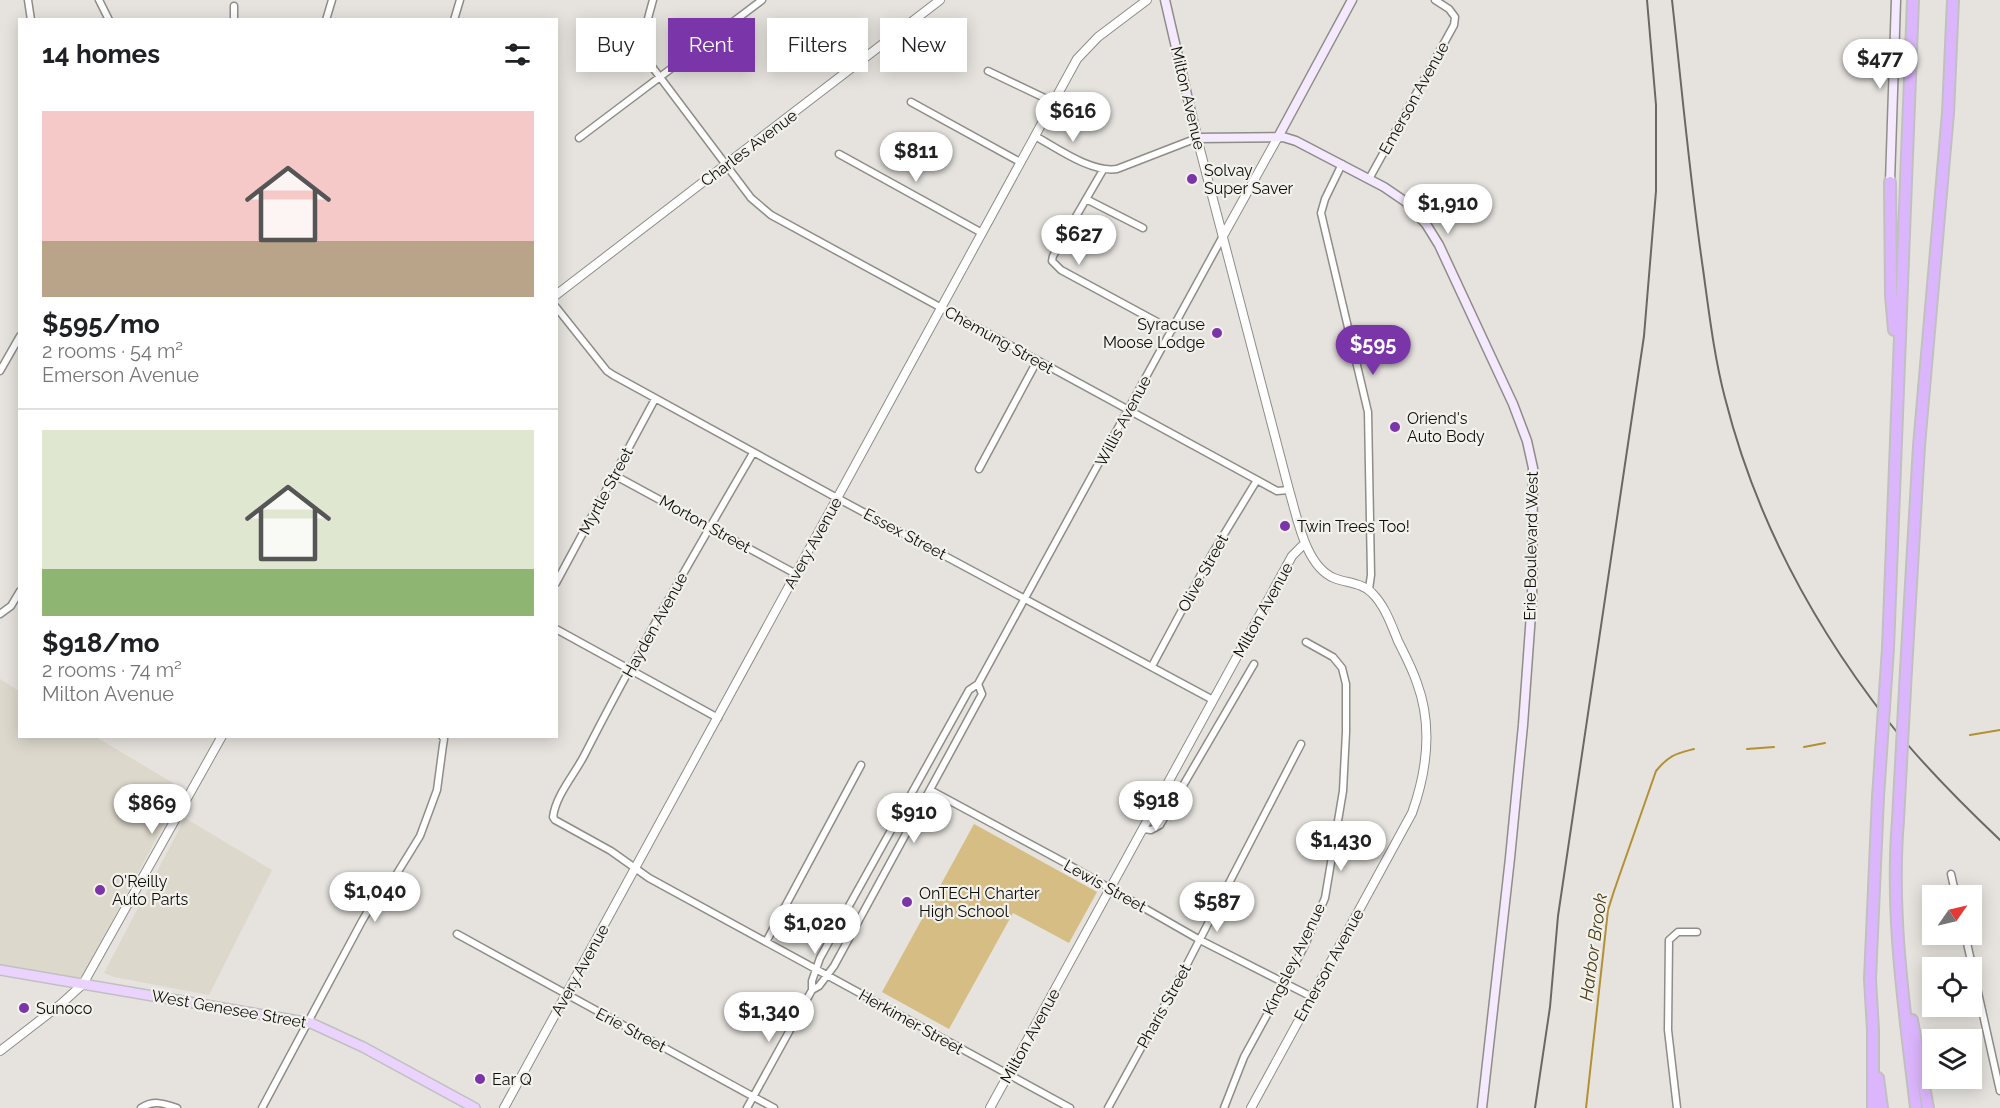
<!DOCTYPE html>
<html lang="en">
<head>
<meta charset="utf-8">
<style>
	body { margin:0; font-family:Raleway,sans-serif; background:#f6f6f6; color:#202124; height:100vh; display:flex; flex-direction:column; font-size:22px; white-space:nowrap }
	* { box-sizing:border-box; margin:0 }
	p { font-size:20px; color:#757577 }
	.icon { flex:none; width:33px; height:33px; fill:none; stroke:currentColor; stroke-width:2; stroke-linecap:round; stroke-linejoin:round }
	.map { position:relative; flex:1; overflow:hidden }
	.details { position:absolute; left:18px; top:18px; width:540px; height:720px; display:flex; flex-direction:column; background:#fff; border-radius:0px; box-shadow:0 3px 15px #0003 }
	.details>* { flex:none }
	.hud { position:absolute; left:576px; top:18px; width:570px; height:54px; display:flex; gap:12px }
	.needle { width:39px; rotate:56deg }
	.controls { position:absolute; left:1922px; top:885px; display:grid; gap:12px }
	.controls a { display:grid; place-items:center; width:60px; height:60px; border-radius:0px; background:#fff; box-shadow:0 3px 15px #0003; font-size:30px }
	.price { position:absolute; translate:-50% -51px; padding:0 14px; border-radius:21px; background:#fff; color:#222; font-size:20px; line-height:39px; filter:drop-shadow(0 2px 3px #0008) }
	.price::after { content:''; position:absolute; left:50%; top:36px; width:18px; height:14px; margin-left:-9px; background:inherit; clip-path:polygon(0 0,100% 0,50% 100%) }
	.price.on { background:#7a35a9; color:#fff }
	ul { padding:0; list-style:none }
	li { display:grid; align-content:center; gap:12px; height:318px; padding:0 24px }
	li+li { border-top:2px solid #e0e0e0 }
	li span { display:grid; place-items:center; height:186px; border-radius:0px; color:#555 }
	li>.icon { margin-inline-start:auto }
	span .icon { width:108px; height:108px; fill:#fffc; stroke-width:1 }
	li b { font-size:26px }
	h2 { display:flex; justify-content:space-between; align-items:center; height:72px; padding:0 24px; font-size:26px }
	.pill { padding:0 21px; border-radius:0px; background:#fff; box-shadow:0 3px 15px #0003; font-size:21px; line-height:54px }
	.pill.on { background:#7a35a9; color:#fff }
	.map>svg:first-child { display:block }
</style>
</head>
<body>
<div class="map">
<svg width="2000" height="1108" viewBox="0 0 2000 1108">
	<rect width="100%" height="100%" fill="#e6e3de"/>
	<path fill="#ddd8cc" d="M0,679L19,691L20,736L96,737L183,789L81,979L0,964Z
		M185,818L272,870L209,995L114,977L104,973Z"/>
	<path fill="#d5bd83" d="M974,824L1097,892L1069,943L1013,913L949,1029L882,992Z"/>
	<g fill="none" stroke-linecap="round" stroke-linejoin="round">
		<path stroke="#b29134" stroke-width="2" d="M1970,735L2000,730
			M1804,747L1825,743
			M1747,749L1774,747
			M1586,1108L1608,910L1614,891L1656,771C1669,755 1675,754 1694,749"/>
		<defs>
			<path id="minor" d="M28,0L31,20
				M99,0L109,20
				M653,0C648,18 642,37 644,56L751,198L771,215L1257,480L1277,491L1289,490
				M234,6V20
				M326,20L332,0
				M454,20L460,0
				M988,71L1053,102
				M911,102L1020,162
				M1035,136C1057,148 1091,173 1117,169L1197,138
				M579,138L762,0
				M839,154L982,233
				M1342,164L1325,199L1321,213L1368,412L1371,575L1369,589
				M1103,170L1053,256L1052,261L1061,270L1172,330
				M1369,179L1454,25L1455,17L1449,9L1435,0
				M1086,199L1143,228
				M556,307L607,371L613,375L837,498L1213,700
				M0,371L20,336
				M753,453C696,551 638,650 586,752C576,773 556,794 553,817L555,820L611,851L649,878L1070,1108
				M979,469L1037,361
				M614,475L796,574
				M556,583L655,399
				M0,614L11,606L20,591
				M556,629L718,718
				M1152,666L1212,554L1257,480
				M930,790L1069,865L1200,940L1312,997
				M1143,829L1151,830L1160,825L1254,664
				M1951,874L1956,896
				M457,934L774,1108
				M1965,934L2000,1091
				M766,942L861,765
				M812,990V981L820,958L969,690L978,684L1223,236
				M141,1108C153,1100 163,1103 177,1108
				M262,1108L362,921L375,899L396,875L420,836L437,790L443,745L444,739L442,736
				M747,1108L812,990L819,986L834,966L982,694L978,684
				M1108,1108L1184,970L1301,744
				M1224,1108L1244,1057L1304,947L1325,898L1343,791L1346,732V684L1342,668L1333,657L1306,642
				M1677,1108L1668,1030L1669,940L1678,932H1697"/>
			<path id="tertiary" d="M1197,138L1289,490C1297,516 1305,566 1334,578C1346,583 1363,583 1372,593C1385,606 1391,624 1398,641C1405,655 1412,668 1417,683C1433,726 1427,771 1412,813L1251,1108
				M1223,236L1278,137
				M556,295L940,0
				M0,1051L61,1004L83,984L222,736
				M504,1108L1077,59L1098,37L1147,0
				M990,1108L1292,556L1305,543"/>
			<path id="secondary" d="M1165,0L1197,138L1283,137L1296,141L1384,187L1406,202L1426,224L1439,245L1513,404L1527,441L1533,468L1532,600L1523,725L1510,858L1482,1108
				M1278,137L1352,0
				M1890,182L1896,0"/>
			<path id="primary" d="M0,970L311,1023L363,1047L475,1108"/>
			<path id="motorway" d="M1890,182L1891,295L1894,330
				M1888,648L1913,0
				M1906,670L1919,446L1948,113L1953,0
				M1898,820C1890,916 1905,1012 1916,1108
				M1912,1020L1928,1108
				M1878,1078L1882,1108
				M1873,1108V1030L1870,979L1878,797"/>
		</defs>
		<use href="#minor" stroke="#8f8d88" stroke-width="9"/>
		<use href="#tertiary" stroke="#8f8d88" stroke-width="10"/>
		<use href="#secondary" stroke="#8f8d88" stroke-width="11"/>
		<use href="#primary" stroke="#c0c0c0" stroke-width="12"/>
		<use href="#motorway" stroke="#c0c0c0" stroke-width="14"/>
		<use href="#minor" stroke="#fff" stroke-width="6"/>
		<use href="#tertiary" stroke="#fff" stroke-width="8"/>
		<use href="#secondary" stroke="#f4e9fe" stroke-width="8"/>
		<use href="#primary" stroke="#ead3fe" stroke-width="9"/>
		<use href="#motorway" stroke="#dcb6fd" stroke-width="10"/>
		<path stroke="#6a6865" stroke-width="2" d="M1672,0C1682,90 1690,180 1703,269C1709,312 1714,356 1725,398C1755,517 1813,625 1888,721C1922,764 1961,803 2000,840
			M1535,1108L1550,1007L1558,916L1644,336L1656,191V105L1647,0"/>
		<defs>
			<path id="motorway-bridge" d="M1878,797L1888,648
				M1898,820L1906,670"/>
		</defs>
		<use href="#motorway-bridge" stroke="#c0c0c0" stroke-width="14" stroke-linecap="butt"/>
		<use href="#motorway-bridge" stroke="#dcb6fd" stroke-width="10"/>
	</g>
	<g fill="#7a35a9" stroke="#f3f1eb" stroke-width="2">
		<circle cx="1192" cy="179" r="6"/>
		<circle cx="1217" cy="333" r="6"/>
		<circle cx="1395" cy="427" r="6"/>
		<circle cx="1285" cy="526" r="6"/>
		<circle cx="100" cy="890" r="6"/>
		<circle cx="907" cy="902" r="6"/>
		<circle cx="24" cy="1008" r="6"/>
		<circle cx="480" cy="1079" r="6"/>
	</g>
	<g text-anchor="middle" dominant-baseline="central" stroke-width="4.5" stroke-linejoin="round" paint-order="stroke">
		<g font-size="16" fill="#0d0d0b" stroke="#f3f1eb">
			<text transform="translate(1188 98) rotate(77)">Milton Avenue</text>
			<text transform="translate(1414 98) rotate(-61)">Emerson Avenue</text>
			<text transform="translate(749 148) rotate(-37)">Charles Avenue</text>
			<text transform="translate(999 340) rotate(29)">Chemung Street</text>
			<text transform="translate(1123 421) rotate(-62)">Willis Avenue</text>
			<text transform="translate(606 491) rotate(-62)">Myrtle Street</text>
			<text transform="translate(705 524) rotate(29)">Morton Street</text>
			<text transform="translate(905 534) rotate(28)">Essex Street</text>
			<text transform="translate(813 543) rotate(-61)">Avery Avenue</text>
			<text transform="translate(1531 546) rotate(-89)">Erie Boulevard West</text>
			<text transform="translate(1203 573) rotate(-61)">Olive Street</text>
			<text transform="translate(1263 610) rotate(-61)">Milton Avenue</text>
			<text transform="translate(655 625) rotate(-61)">Hayden Avenue</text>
			<text transform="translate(1105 886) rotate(29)">Lewis Street</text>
			<text transform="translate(1294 959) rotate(-64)">Kingsley Avenue</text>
			<text transform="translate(1329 965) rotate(-61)">Emerson Avenue</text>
			<text transform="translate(580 970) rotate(-61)">Avery Avenue</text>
			<text transform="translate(1164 1006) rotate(-61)">Pharis Street</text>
			<text transform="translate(229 1009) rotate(10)">West Genesee Street</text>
			<text transform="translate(911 1022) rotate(29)">Herkimer Street</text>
			<text transform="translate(631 1030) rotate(28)">Erie Street</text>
			<text transform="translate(1030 1036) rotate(-61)">Milton Avenue</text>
		</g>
		<g font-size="16" fill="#0d0d0b" stroke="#f3f1eb" text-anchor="start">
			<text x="1204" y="170">Solvay<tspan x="1204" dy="18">Super Saver</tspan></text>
			<text x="1205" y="324" text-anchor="end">Syracuse<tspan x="1205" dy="18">Moose Lodge</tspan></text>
			<text x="1407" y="418">Oriend's<tspan x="1407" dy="18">Auto Body</tspan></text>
			<text x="1297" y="526">Twin Trees Too!</text>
			<text x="112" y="881">O'Reilly<tspan x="112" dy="18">Auto Parts</tspan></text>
			<text x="919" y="893">OnTECH Charter<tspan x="919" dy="18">High School</tspan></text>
			<text x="36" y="1008">Sunoco</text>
			<text x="492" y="1079">Ear Q</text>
		</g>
		<g font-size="18" font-style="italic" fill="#473912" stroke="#f3f1eb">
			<text transform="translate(1593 947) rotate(-82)">Harbor Brook</text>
		</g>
	</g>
</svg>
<div class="controls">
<a><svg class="needle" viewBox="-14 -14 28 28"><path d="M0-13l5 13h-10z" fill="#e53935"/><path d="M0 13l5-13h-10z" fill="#757577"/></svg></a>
<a><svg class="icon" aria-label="locate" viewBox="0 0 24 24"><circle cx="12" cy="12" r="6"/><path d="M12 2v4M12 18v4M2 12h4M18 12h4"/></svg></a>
<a><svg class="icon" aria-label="layers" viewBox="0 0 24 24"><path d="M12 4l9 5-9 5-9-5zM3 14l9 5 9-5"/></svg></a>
</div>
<b class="price" style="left:1880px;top:90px">$477</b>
<b class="price" style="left:1073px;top:143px">$616</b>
<b class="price" style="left:916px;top:183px">$811</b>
<b class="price" style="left:1448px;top:235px">$1,910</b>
<b class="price" style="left:1079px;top:266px">$627</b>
<b class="price on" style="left:1373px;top:376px">$595</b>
<b class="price" style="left:1156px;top:832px">$918</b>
<b class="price" style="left:152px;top:835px">$869</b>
<b class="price" style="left:914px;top:844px">$910</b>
<b class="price" style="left:1341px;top:872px">$1,430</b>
<b class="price" style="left:375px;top:923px">$1,040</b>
<b class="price" style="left:1217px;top:933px">$587</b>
<b class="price" style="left:815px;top:955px">$1,020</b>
<b class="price" style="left:769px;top:1043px">$1,340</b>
<div class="hud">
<a class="pill">Buy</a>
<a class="pill on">Rent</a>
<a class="pill">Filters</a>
<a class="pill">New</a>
</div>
<section class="details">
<h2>14 homes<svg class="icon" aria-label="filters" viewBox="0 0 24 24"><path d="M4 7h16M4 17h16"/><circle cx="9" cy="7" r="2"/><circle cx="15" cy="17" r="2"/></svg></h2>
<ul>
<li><span style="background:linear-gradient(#f6c9c9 70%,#b9a48a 0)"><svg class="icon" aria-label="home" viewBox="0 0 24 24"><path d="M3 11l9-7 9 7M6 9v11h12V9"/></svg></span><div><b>$595/mo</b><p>2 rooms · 54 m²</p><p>Emerson Avenue</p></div></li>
<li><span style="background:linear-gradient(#dfe7d0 75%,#8fb573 0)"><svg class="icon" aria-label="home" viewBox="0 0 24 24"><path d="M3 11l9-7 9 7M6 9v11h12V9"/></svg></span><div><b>$918/mo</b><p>2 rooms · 74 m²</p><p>Milton Avenue</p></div></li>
</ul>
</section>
</div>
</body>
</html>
